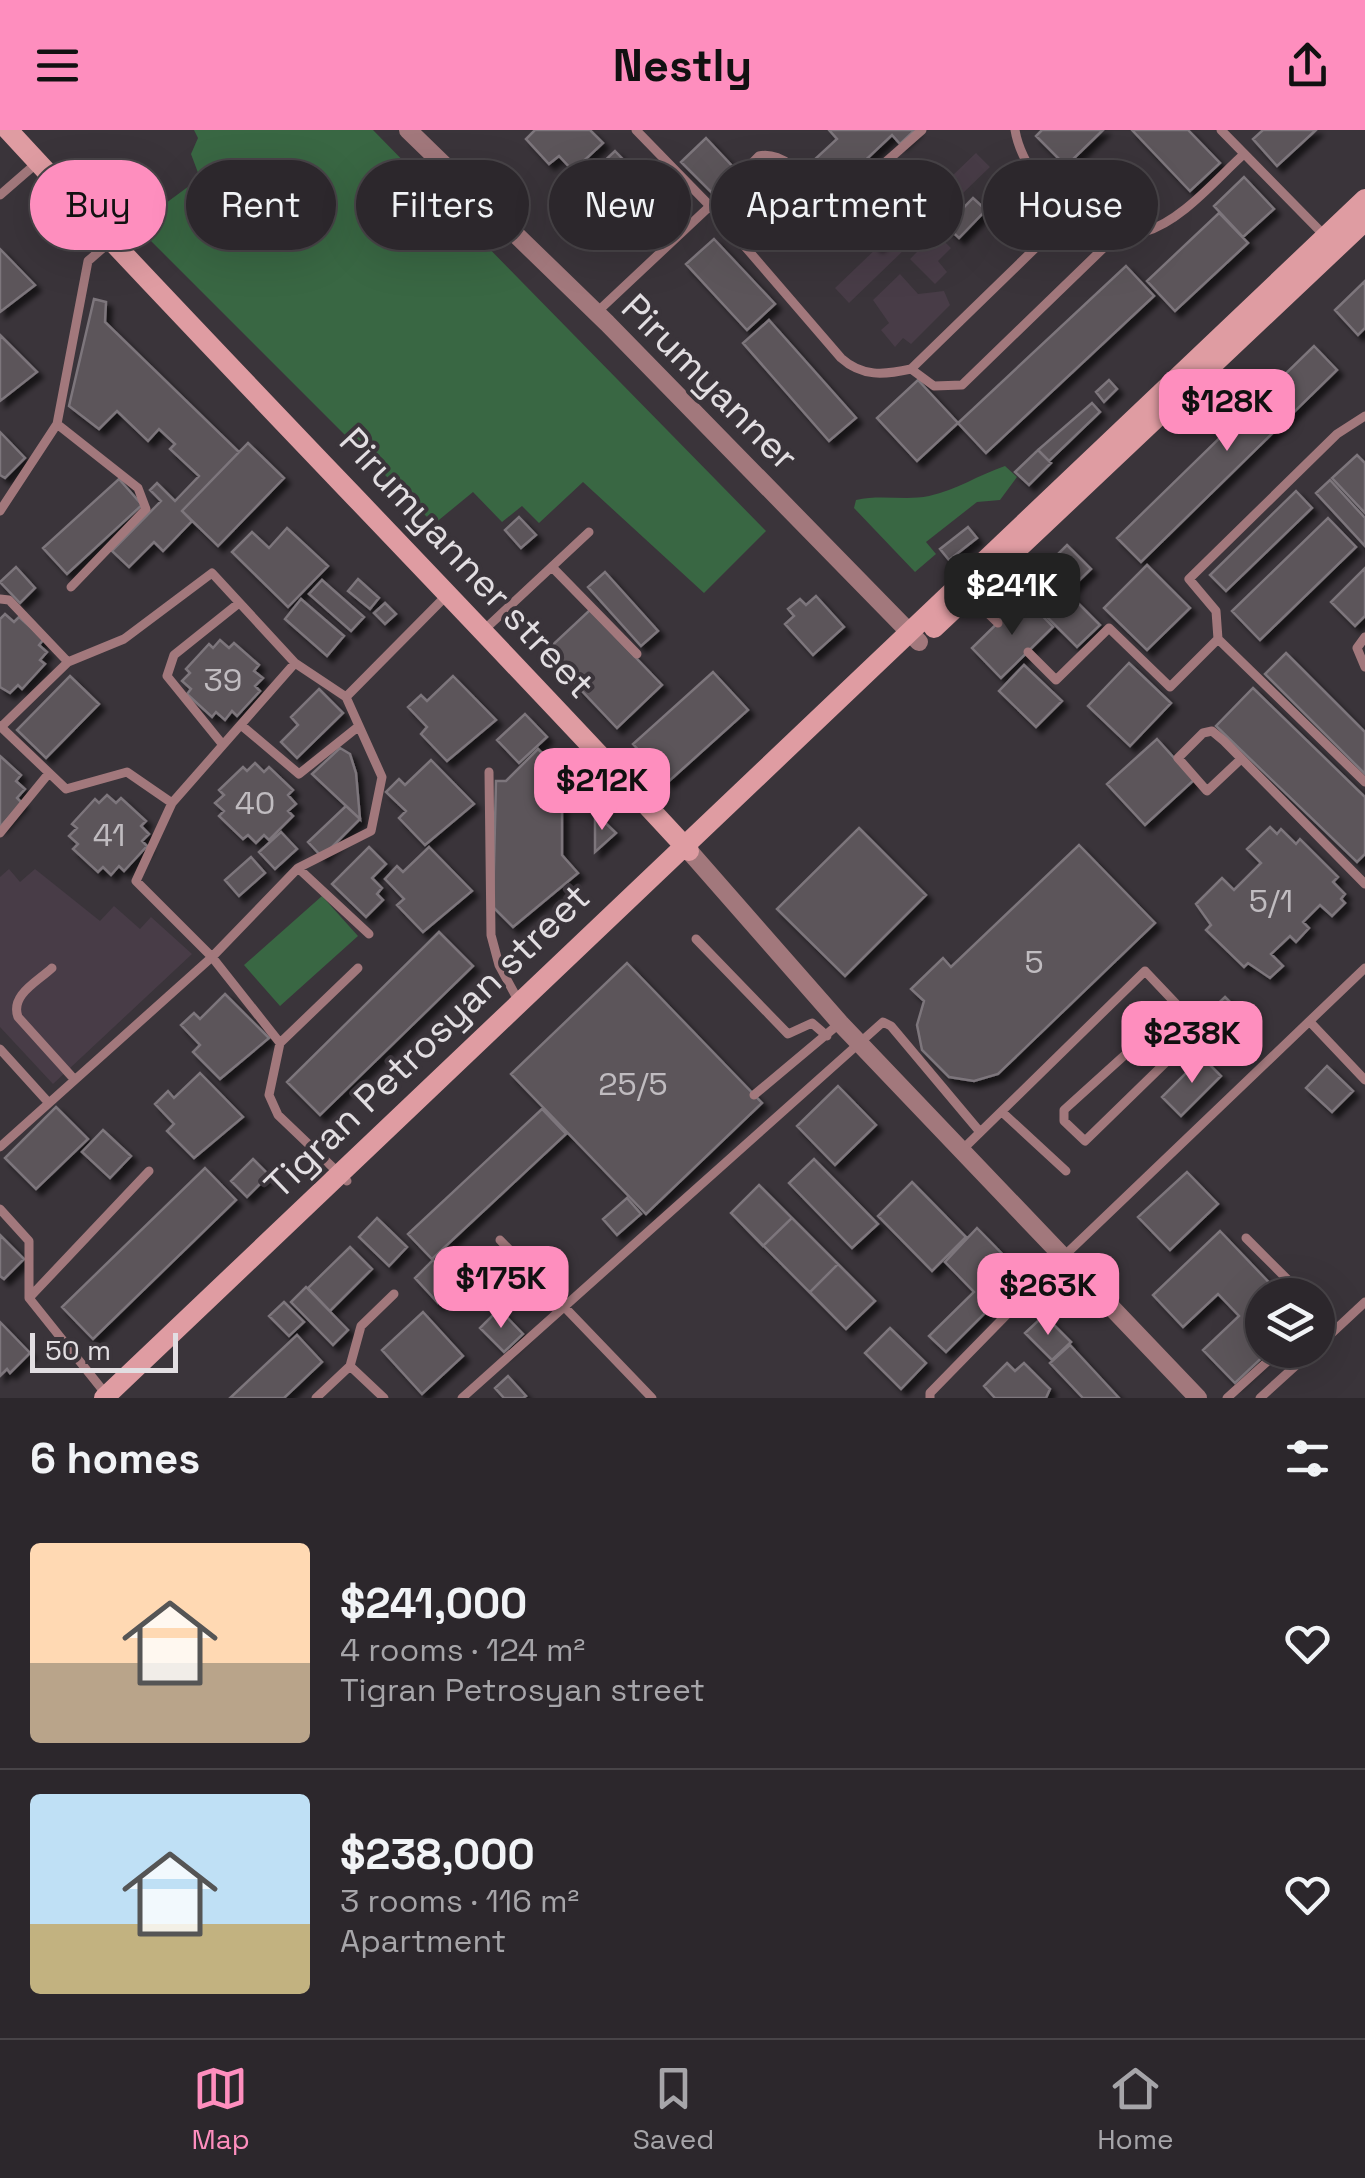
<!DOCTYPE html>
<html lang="en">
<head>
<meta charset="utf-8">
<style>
	body { margin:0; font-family:"Space Grotesk",sans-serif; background:#383338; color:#f1f3f6; height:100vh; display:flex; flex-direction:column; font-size:38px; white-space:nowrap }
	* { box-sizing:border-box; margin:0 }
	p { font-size:32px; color:#a6a5a9 }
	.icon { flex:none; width:55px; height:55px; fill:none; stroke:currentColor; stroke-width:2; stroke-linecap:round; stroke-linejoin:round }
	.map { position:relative; height:1268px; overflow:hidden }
	.sheet { display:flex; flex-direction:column; background:#2c272c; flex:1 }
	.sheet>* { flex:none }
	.top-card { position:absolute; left:30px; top:30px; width:1305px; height:90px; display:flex; gap:20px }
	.controls { position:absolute; left:1245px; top:1148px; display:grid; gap:20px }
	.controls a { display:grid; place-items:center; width:90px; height:90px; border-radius:50%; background:#2c272c; box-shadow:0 10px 40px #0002,0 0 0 2px #484448; font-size:50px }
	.scale { position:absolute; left:30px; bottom:25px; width:148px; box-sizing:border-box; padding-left:10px; border:5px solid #e2dee2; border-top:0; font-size:28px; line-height:35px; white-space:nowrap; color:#e2dee2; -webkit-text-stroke:8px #3a343a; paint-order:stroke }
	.price { position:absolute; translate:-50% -85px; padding:0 22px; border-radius:20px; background:#fe8ebe; color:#111; font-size:32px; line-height:65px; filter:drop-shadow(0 2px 5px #0008) }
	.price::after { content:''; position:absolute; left:50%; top:60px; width:30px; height:22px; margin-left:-15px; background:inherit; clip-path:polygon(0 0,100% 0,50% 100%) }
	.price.selected { background:#222; color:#fff }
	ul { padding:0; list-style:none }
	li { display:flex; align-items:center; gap:30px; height:250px; padding:0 30px }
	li+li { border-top:2px solid #484448 }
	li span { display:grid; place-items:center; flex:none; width:280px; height:200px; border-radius:10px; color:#555 }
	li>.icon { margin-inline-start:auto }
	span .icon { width:120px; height:120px; fill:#fffc; stroke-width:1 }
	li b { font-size:42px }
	h2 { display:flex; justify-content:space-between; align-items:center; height:120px; padding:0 30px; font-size:42px }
	.pill { padding:0 35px; border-radius:45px; background:#2c272c; box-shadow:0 10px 40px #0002,0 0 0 2px #484448; font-size:35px; line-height:90px }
	.pill.selected { background:#fe8ebe; color:#111 }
	header { display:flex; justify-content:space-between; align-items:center; height:130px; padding:0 30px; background:#fe8ebe; color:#111; font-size:45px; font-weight:800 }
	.dock { display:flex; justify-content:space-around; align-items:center; height:140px; border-top:2px solid #484448; background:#2c272c; font-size:28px; color:#a6a5a9 }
	.dock a { display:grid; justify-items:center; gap:5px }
	.dock .selected { color:#fe8ebe }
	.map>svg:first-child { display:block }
</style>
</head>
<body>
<header><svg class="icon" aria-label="menu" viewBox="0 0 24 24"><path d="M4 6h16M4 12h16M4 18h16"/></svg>Nestly<svg class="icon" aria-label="share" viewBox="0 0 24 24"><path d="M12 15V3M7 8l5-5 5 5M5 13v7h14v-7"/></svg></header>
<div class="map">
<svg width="1365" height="1268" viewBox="0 0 1365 1268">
	<defs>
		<filter id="shadow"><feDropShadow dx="5.5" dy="5.5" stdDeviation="2.5" flood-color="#0009"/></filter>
	</defs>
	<rect width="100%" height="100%" fill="#3a343a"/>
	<path fill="#483c47" d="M976,23L990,37L849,173L835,158Z
		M758,55L787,88L760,111L731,78Z
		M936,103L951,118L938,131L947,142L935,154L910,129Z
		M900,144L918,164L944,161L950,175L911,214L903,208L895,217L881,200L889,193L873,170Z
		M9,739L20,752L35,739L100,791L114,776L140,799L151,787L192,824L53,954L0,897V747Z"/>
	<path fill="#396743" d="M194,0H373L766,401L704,463L583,352L539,393L522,376L502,392L473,362L434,394L144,104L151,84L200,48L191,24L198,8Z
		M1005,336L1017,347L1000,370L977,372L926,412L936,424L915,442L854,378L856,370C881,364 905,371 929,366C957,360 978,345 1005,336Z
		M322,766L358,806L280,876L244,835Z"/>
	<path fill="#5b545a" stroke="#7d767c" stroke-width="2.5" filter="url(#shadow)" d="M535,0H590L603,13L573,41L559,26L549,34L526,9Z
		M829,0H915L900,14L892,5L855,40L864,49L841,71L827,56L832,51L813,31L837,9Z
		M1103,0L1066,36L1036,6L1042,0Z
		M1132,0H1188L1220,33L1190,61Z
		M1263,0H1316L1277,36L1253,9Z
		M706,8L735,39L711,62L681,32Z
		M615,21L659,67L626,98L582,52Z
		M1244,47L1274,79L1243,107L1214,76Z
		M973,68L986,80L959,108L946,96Z
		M838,76L845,84L829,99L821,91Z
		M866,79L890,104L877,116L853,90Z
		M1219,83L1248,113L1175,181L1147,151Z
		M714,109L775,174L747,200L686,134Z
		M0,119L35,155L0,182Z
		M1126,136L1154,166L986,323L958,293Z
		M1365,151V198L1358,205L1335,180Z
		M94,169L106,172L105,192L239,322L182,381L192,391L163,421L154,412L129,437L112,421L161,371L150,360L157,353L175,371L199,346L170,319L175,314L159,299L148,311L117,281L99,299L69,276Z
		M769,190L856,288L829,311L743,213Z
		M0,205L37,242L0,271Z
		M1314,216L1337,240L1141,432L1117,408Z
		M918,250L958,293L917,331L877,288Z
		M1109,250L1117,259L1104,272L1096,262Z
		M1092,273L1100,282L1049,331L1038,320Z
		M0,302L25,328L5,348L0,345Z
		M248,313L284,348L218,416L182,381Z
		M1038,320L1051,333L1029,355L1015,342Z
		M1357,325L1365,333V383L1332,348Z
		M119,349L142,375L67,444L43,418Z
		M1330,350L1365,388V416L1316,363Z
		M1296,361L1312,378L1226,461L1210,445Z
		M519,387L536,405L521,418L505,400Z
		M1328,388L1356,417L1260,510L1232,481Z
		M968,397L977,408L949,430L940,419Z
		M287,398L328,436L288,477L232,422L252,402L269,418Z
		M1067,415L1091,439L1067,462L1100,495L1077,517L1021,461Z
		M1147,435L1190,478L1147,520L1104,478Z
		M16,437L35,458L20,473L0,452Z
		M1365,438V486L1355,496L1331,472Z
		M605,442L658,501L641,516L588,457Z
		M358,449L379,468L370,479L348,461Z
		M322,450L364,487L351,501L309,464Z
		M816,466L844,497L813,525L785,494L794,486L788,479L800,469L806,475Z
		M1024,467L1053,497L1001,548L972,518Z
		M301,469L344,506L327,526L285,489Z
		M385,473L396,484L385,494L374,483Z
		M590,480L662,555L617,598L545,522Z
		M5,484L14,492L19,487L44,509L39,515L47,522L40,530L45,534L22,559L18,555L10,563L0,557V489Z
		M220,510L229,518L234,513L259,535L254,541L263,548L255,556L260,561L237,586L232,581L225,590L216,582L212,587L187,564L191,559L182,551L190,543L186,539L209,514L213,518Z
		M1286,523L1365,602V644L1265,544Z
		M1129,533L1171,573L1130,616L1088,576Z
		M1024,535L1062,571L1036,597L999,561Z
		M713,542L748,580L668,652L633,614Z
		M70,546L99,574L46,628L17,600Z
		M453,546L496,590L447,631L421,604L427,597L408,577L421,565L427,571Z
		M1253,558L1365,667V724L1357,732L1216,596Z
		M319,559L343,583L297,628L281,612L298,595L291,587Z
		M525,584L547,607L519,633L497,610Z
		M1157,609L1194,650L1145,695L1107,654Z
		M340,618L350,624L356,643L360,689L312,644Z
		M538,619L573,654L562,672V725L578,743L513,797L493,777L496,651H506Z
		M0,626L21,645L16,651L25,659L17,668L22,673L0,697Z
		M431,630L474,674L425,715L399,688L406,681L386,662L399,649L405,655Z
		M255,633L264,642L269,637L293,660L288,665L296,674L288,681L293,686L269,710L264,705L256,713L248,705L243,709L219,686L224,681L215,673L224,665L219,660L243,637L247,641Z
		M107,665L116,673L121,668L146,691L141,696L149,704L142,711L147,716L124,741L119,736L111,745L103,737L98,742L73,719L78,714L69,706L77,698L72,694L95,669L99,673Z
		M346,676L360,689L322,727L308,712Z
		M595,683L616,703L595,722Z
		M1270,697L1277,704L1281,699L1296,714L1300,709L1338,747L1333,752L1345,764L1341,769L1345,773L1332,786L1320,775L1303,792L1309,798L1296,812L1290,806L1271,824L1283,836L1270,848L1248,833L1244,837L1206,800L1211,795L1196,774L1222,748L1234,760L1261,733L1247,719Z
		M859,698L926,765L845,846L777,779Z
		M281,702L297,719L275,739L259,722Z
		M1079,715L1155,793L998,944L974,951L949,947L922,920L917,895L924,871L911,859L943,828L951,837Z
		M369,717L386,734L372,748L382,758L377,764L383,770L366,787L332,754Z
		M429,717L472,761L423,802L397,775L404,769L385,749L397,736L403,742Z
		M251,727L265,743L239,766L225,750Z
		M439,802L473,836L320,985L287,952Z
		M627,833L762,973L646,1084L511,944Z
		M225,864L269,908L220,949L193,922L200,915L181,895L194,883L200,889Z
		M1225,867L1243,885L1225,902L1207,884Z
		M1202,927L1221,946L1181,986L1162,967Z
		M1327,936L1353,961L1332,982L1306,958Z
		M200,943L243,987L194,1028L167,1001L174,994L155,974L168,961L174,968Z
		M838,956L876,995L835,1035L797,996Z
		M56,977L88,1009L36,1059L5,1028Z
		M542,979L566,1004L432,1129L408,1104Z
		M103,1000L131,1026L110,1048L82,1022Z
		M253,1029L269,1045L247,1067L231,1051Z
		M814,1029L878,1094L852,1118L789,1053Z
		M205,1038L236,1070L93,1209L62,1177Z
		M1187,1042L1218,1074L1170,1120L1138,1087Z
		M912,1052L966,1107L932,1141L878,1086Z
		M759,1055L875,1171L846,1199L731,1083Z
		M759,1055L792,1088L763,1116L731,1083Z
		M627,1068L641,1084L617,1105L603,1089Z
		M377,1088L407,1117L389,1136L359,1107Z
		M977,1098L1023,1145L946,1222L929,1206L974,1162L945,1132Z
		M1220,1101L1281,1165H1262V1220H1270L1235,1253L1203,1220L1239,1186L1218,1164L1183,1197L1153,1165Z
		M0,1105L24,1129L4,1149L0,1146Z
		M350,1117L372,1139L330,1181L308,1158Z
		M433,1130L457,1155L438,1173L415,1148Z
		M838,1134L875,1171L846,1199L810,1162Z
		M306,1157L348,1200L333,1215L291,1172Z
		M284,1172L304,1192L289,1206L269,1186Z
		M499,1179L523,1204L504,1222L480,1198Z
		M423,1182L463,1226L422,1264L382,1220Z
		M1048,1189L1071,1212L1052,1230L1025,1203L1039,1190Z
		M0,1192L30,1223L10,1243L7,1239L0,1246Z
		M890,1198L926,1233L901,1259L865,1223Z
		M297,1205L322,1232L284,1268H230Z
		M1070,1215L1119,1268H1083L1050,1233Z
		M1007,1233L1015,1241L1024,1233L1050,1259L1046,1268H995L984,1256Z
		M508,1246L526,1266L523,1268H504L495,1258Z"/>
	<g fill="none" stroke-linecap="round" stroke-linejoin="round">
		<path stroke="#a2787c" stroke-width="9" d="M636,0L710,76L759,26C787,20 811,56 829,73L838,74L922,0
			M1015,0C1021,36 1050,61 1057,97
			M1221,0L1324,105
			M0,65L38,32
			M1057,97C1084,100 1117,110 1144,102C1182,91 1216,49 1244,24
			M596,183L710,76L841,228C862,247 884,245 911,239L1057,97
			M911,239L934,256L962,255L1117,105
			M57,294L138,358L146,379L71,457
			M0,381L57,294L88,131L111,111
			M552,437L637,524
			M969,465L998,493
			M0,469L9,470L68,532
			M484,500L589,402
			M1365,507L1357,518L1365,537
			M1218,509L1365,652
			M1028,522L1056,550L1109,498L1170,557L1218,509L1216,481L1189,449L1337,304L1365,286
			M346,567L446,466
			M241,595L299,644L359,596
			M0,596L66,659L127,642L172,673L136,751L212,827L280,913
			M223,615L167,546L174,525L239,473
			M1241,629L1207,661L1178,628L1203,603L1212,601L1224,611L1365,754
			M489,642L491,805L499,835L519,872
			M172,673L295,533
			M0,703L49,643
			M298,738L369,804
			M696,809L788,904L812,893L827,906
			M52,838C37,852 10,865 18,887L74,949
			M1311,893L1365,950
			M0,919L48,972
			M754,965L840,893
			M1002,982L1066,1041
			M0,1017L212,827L298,738L371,701L382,647L346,567L295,533L212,443L124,509L68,532L1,597
			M962,1020L1145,841L1200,899L1085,1011L1064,991V980L1179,876
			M347,1051L278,985L269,965L280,913L358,838
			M0,1079L29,1111V1168L105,1263
			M1246,1108L1303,1165
			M500,1110L652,1268
			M29,1168L149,1041
			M1318,1180V1184
			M1318,1216L1365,1172
			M350,1236L361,1196L394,1164
			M316,1268L350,1236L384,1268
			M462,1268L883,892L891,896L980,1002
			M930,1268V1263L1064,1126L1365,838
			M1227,1268L1280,1220
			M1260,1268L1313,1220"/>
		<path stroke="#a2787c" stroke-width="18" d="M408,0L607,193L919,512
			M690,722L840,893L1198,1268"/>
		<path stroke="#df9ca2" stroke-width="20" d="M8,0C232,243 465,478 689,721
			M934,498L1365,91
			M104,1268L1365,69"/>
	</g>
	<g text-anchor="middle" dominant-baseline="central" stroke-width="8" stroke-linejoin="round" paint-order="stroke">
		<g font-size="32" fill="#c0bcc0">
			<text x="223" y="550">39</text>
			<text x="255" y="673">40</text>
			<text x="109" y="705">41</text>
			<text x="1271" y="771">5/1</text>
			<text x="1034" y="832">5</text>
			<text x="633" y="954">25/5</text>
		</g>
		<g font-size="38" fill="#e2dee2" stroke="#3a343a">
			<text transform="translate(710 252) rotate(45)">Pirumyanner</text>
			<text transform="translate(467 433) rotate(47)">Pirumyanner street</text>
			<text transform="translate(427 911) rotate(-44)">Tigran Petrosyan street</text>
		</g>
	</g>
</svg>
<div class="controls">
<a><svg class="icon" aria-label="layers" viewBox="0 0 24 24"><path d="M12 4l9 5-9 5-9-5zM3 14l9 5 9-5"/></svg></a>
</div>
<div class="scale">50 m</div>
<b class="price" style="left:1227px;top:324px">$128K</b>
<b class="price selected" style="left:1012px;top:508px">$241K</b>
<b class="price" style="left:602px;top:703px">$212K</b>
<b class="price" style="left:1192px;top:956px">$238K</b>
<b class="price" style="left:501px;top:1201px">$175K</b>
<b class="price" style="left:1048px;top:1208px">$263K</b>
<div class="top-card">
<a class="pill selected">Buy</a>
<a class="pill">Rent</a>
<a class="pill">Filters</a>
<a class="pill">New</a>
<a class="pill">Apartment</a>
<a class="pill">House</a>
</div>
</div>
<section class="sheet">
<h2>6 homes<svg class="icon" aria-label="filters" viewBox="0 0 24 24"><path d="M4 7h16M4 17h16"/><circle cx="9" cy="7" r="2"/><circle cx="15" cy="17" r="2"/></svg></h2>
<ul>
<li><span style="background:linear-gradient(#ffd9b3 60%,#b9a48a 0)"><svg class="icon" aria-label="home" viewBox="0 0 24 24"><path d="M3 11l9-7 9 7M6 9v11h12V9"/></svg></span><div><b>$241,000</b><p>4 rooms · 124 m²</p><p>Tigran Petrosyan street</p></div><svg class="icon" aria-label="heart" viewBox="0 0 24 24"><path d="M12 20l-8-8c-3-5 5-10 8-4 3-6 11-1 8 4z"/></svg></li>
<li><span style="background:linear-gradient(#bfe0f5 65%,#c2b280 0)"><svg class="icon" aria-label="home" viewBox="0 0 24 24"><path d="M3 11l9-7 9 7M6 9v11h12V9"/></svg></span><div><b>$238,000</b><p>3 rooms · 116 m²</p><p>Apartment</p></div><svg class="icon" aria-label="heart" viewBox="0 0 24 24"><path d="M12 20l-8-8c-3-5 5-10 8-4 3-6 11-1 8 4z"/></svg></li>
</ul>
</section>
<nav class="dock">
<a class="selected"><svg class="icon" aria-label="map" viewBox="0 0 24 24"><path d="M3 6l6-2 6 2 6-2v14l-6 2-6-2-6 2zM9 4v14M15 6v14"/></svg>Map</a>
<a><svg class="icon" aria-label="saved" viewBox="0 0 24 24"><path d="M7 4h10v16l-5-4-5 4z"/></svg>Saved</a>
<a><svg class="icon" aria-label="home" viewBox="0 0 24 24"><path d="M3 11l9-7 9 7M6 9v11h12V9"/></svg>Home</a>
</nav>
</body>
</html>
